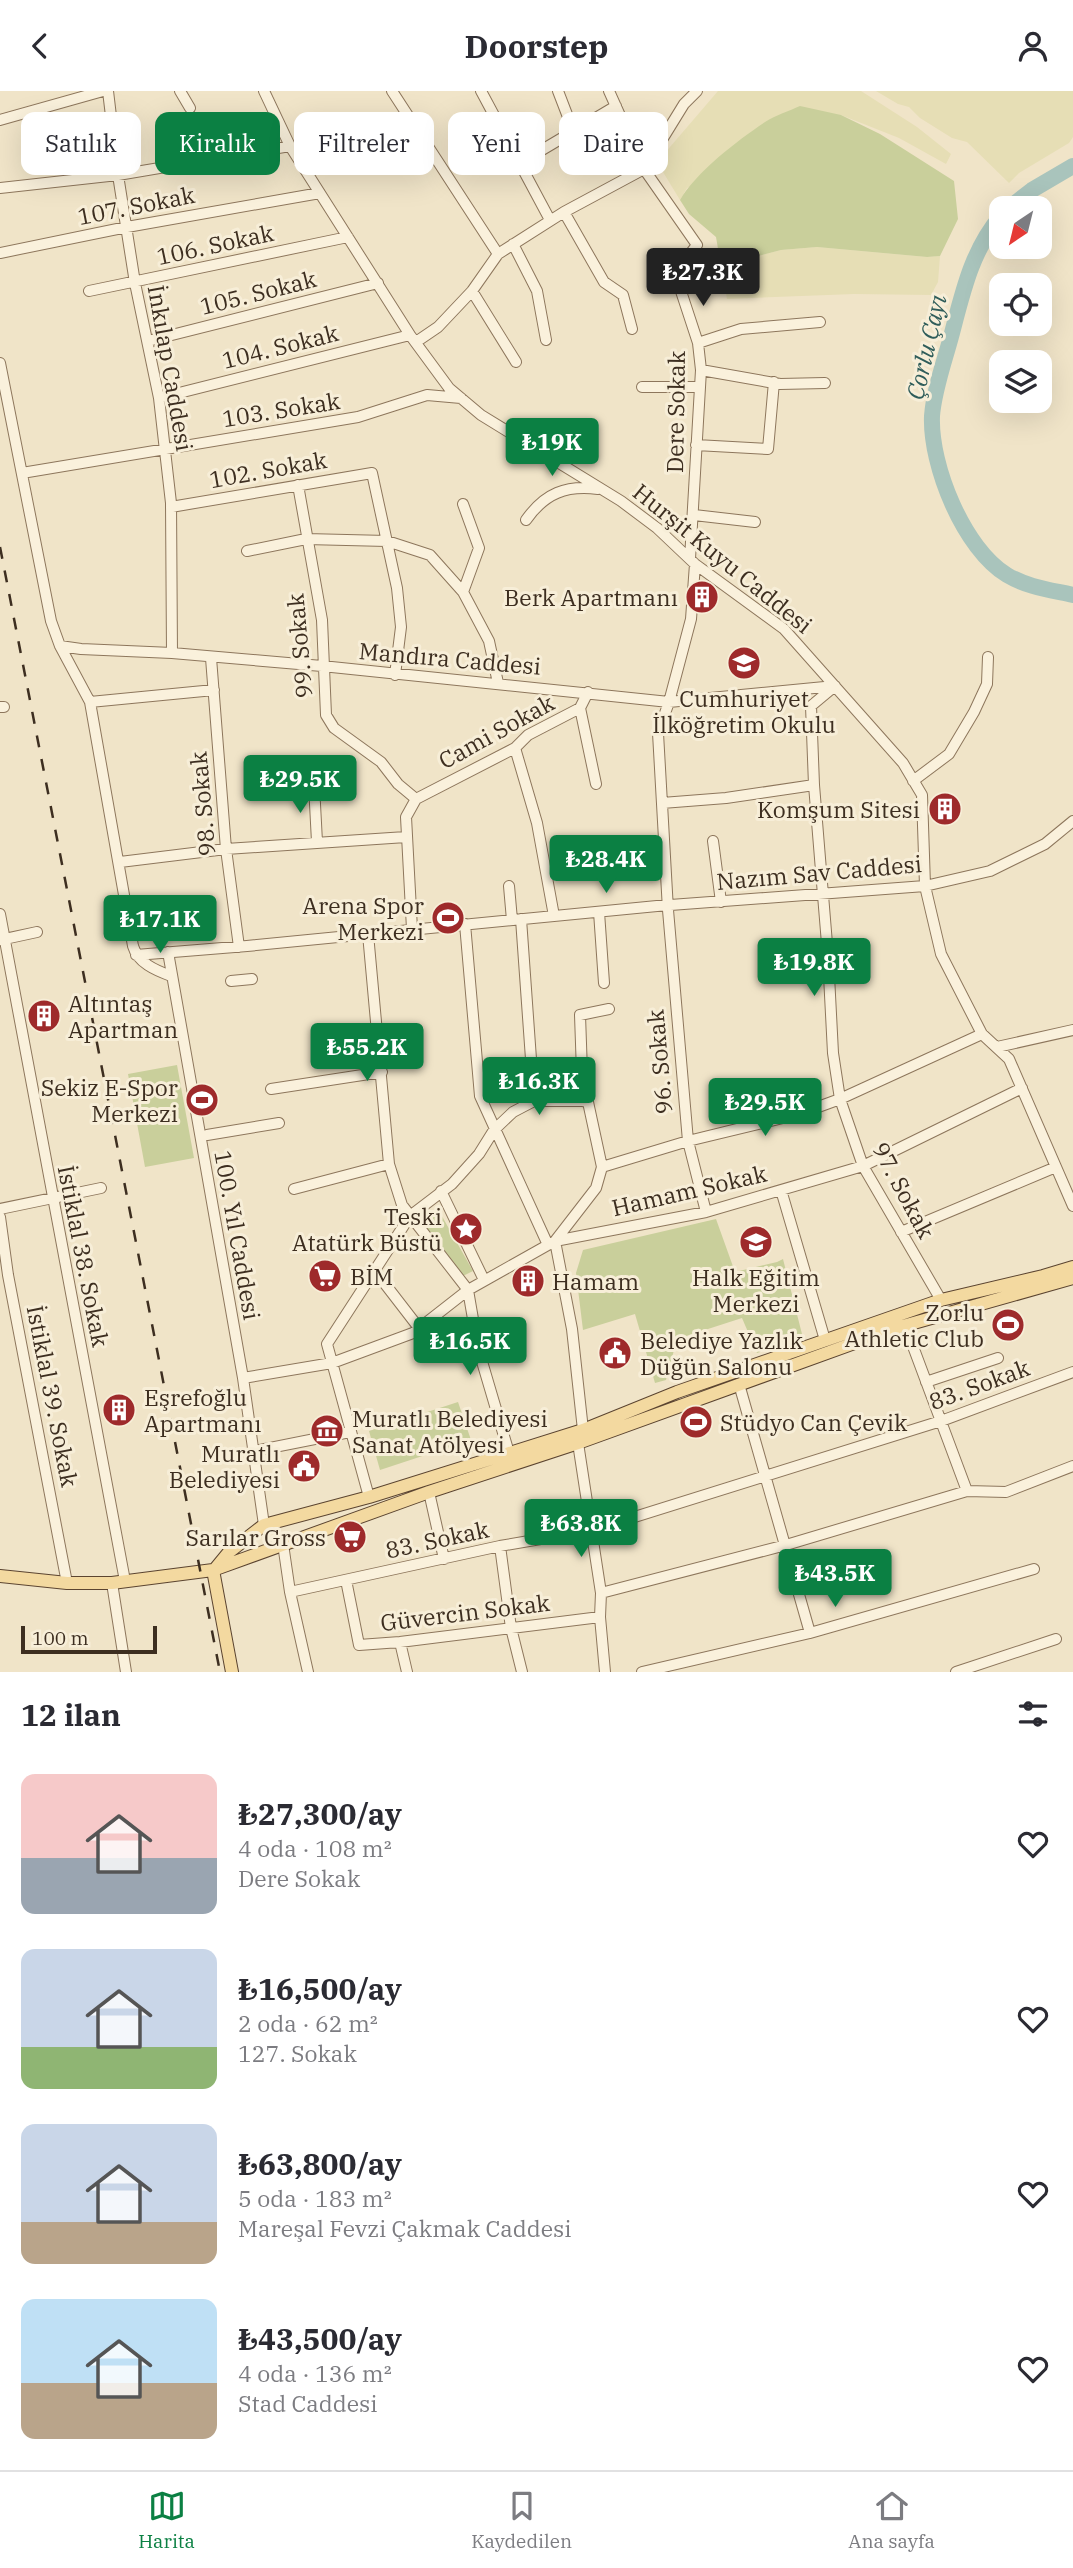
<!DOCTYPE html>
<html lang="tr">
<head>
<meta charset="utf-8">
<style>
	body { margin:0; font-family:"IBM Plex Serif",serif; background:#f7f7f7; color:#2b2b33; height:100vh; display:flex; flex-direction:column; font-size:26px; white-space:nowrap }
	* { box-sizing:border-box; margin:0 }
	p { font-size:23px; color:#7c7c81 }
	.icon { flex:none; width:38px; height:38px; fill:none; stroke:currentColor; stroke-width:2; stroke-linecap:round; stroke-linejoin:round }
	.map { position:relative; height:1581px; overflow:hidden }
	.side { display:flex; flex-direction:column; background:#fff; flex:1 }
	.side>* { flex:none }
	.guide { position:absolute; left:21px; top:21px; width:700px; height:63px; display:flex; gap:14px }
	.needle { width:46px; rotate:215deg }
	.tools { position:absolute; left:989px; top:105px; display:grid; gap:14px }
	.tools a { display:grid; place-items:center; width:63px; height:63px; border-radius:14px; background:#fff; box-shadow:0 7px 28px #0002; font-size:35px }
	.scale { position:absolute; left:21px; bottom:18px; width:136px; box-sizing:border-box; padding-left:7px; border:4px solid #3d2e20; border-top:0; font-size:19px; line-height:24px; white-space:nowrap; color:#3d2e20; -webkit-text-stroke:5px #f7eed8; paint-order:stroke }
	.price { position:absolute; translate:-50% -60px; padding:0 16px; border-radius:7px; background:#0b8043; color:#fff; font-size:23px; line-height:46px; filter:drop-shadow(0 2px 4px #0008) }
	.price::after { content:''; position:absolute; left:50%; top:42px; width:21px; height:16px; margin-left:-10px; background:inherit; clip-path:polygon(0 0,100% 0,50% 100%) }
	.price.on { background:#222; color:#fff }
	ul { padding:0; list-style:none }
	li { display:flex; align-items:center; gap:21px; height:175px; padding:0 21px }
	li span { display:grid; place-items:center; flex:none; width:196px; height:140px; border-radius:14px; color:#555 }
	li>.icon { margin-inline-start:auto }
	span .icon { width:84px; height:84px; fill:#fffc; stroke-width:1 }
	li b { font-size:30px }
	h2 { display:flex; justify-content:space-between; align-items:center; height:84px; padding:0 21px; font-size:30px }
	.pill { padding:0 24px; border-radius:14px; background:#fff; box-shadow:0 7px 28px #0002; font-size:24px; line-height:63px }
	.pill.on { background:#0b8043; color:#fff }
	header { display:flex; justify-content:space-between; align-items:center; height:91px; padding:0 21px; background:#fff; font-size:32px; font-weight:700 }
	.tabs { display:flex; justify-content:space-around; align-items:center; height:98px; border-top:2px solid #e1e1e2; background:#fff; font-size:19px; color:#7c7c81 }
	.tabs a { display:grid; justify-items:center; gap:4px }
	.tabs .on { color:#0b8043 }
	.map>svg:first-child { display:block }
</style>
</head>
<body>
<header><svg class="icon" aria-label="back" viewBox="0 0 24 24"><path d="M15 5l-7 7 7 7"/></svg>Doorstep<svg class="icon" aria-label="person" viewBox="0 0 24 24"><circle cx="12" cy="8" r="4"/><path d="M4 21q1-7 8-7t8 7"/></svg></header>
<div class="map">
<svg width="1073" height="1581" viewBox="0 0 1073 1581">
	<rect width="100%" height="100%" fill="#f0e4c8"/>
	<path fill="#e6deb5" d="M718,0H861L917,36L951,63L946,73L899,47L841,24L687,97L680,109L663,81L664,63Z
		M876,0H1073V46L1069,52L1019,82L1009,92L967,51L952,47L920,27L909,16L898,13Z
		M817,156L927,166L940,165L938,191L931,204L854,203L727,208L721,175L781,159Z"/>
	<path fill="#c9cf9b" d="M800,15L841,24L880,43L954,90L958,128L940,165L927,166L817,156L781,159L721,175L716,146L689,123L680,109C696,81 738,49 765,31C776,24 789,20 800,15Z
		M177,974L194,1067L145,1076L128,983Z
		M439,1120L473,1180L461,1186L422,1130Z
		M716,1128L735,1181L777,1171L783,1168L803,1247L757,1262L742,1227L677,1248L666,1289L655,1292L635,1223L583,1239L576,1182L583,1159Z
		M458,1311L471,1349L380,1379L369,1340Z"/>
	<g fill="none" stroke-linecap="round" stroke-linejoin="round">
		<path stroke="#a9c4bc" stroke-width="16" d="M1009,117L1032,99L1073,75
			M1001,125C972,159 963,200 952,242C945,269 934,298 932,325C930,375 964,458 1007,484C1027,496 1051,499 1073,504"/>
		<defs>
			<path id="minor" d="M108,0L118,84L135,192L159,307L171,412L172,562
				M180,0L190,17
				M264,0L290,55L410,244L449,297L481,324L621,410L657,437L695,473L784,538L903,672L922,704L925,795L941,863L982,943L1009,968L1073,1115
				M392,0L498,163
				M481,0L550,129
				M558,0L573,39
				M609,0L644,78L697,154L675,182L698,252L701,279L690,468
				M0,29L103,0
				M520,72L616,15
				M0,97L118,84L290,55
				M564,121L604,191L623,204L632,238
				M513,153L537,200L546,249
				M0,162L127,136L320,102
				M89,200L348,146
				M472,200L516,271
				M148,250L378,192
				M416,251L438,236L472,200L498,163L564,121L644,78L684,13L697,0
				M698,252L741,238L820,231
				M0,272L51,530L60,555L90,611L133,855C138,872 155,879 171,885
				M701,279L780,293L825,292
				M642,296H700
				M159,307L410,244
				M696,354L768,358L774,291
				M22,382L358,326L427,304L461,307
				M298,394L322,529L326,624L334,637L381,671L398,693L416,708L406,726L412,838
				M463,413L479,457L463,501
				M171,416L372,382L397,497L401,536L395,584
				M694,424L755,431
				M526,429C545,402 566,394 598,398
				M247,460L306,448L387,450L430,464L463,501L489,550L498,592
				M695,473L691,528L669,611L658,642L668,819L688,1050L706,1121
				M60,555L81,558L172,562L322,575L669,611L835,595
				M211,567L226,758L239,856
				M835,595L811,615L814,694L828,865L833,962L840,1008L863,1075L941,1209
				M90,611L214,599
				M0,616H4
				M580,617L596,693
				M515,657L537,732L554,825
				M913,690L949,663L974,621L987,593L988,566
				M314,694L317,751
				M416,708L515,657L528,644L580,617L588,601
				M662,712L726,707L814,694
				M713,750L721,811
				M120,771L226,758L406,746
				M509,795L512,829
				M599,821L604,892
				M0,823L125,1490
				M521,828L534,1010
				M465,833L480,1005L548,1154
				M368,843L389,1073L402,1114L468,1199L478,1257L509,1362
				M0,849L37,841
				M168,861L243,1287L264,1434
				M136,864L247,855L657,815L925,795L990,780L1045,753L1073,730
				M231,890L252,888
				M997,956L1073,939
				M271,998L382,981
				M583,1010L580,924L609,918
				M207,1044L279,1032
				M294,1098L389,1073
				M781,1099L825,1249
				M441,1100L484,1189
				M0,1118L101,1097
				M0,1126L8,1184L67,1492
				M901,1141L1056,1076
				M555,1150L706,1121L863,1075L1022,997
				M555,1150L572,1238L583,1339
				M375,1180L419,1237
				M905,1234L967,1400
				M243,1287L332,1272L413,1242L468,1199L555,1150L596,1097L602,1076L688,1050L799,1023L840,1008L982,943
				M926,1291L998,1267
				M739,1293L810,1542
				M578,1352L601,1502L600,1526L605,1581
				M254,1360L350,1341
				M429,1401L444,1468
				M369,1406L327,1253L410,1125L452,1093L479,1063L494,1039L513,1021L534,1010H583L588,1011L602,1076
				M283,1453L290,1501L308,1581
				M500,1455L511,1537L522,1581
				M346,1489L359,1554L400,1551L600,1526
				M112,1492L126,1581
				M290,1501L500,1455L593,1439L941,1330L1073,1281
				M601,1502L786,1454L967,1400L1006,1401L1073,1375
				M400,1551L407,1581
				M642,1581L810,1542L1034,1478
				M956,1581L1056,1548"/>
			<path id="major" d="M215,1478L229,1461L264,1434L369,1406L583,1339L677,1301L941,1209L1043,1185L1073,1176
				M213,1479L232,1581
				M0,1485L67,1492H112L213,1479L429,1401L578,1352L896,1237L1073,1187"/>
		</defs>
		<use href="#minor" stroke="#8d765c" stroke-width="12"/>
		<use href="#major" stroke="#5b4430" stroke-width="14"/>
		<use href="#minor" stroke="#faf1dc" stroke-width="10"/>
		<use href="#major" stroke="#f3d9a0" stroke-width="12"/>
		<path stroke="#3d2e20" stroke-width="2.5" stroke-dasharray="12 12" stroke-linecap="butt" d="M0,456L220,1581"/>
	</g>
	<defs>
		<symbol id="building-disc" viewBox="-11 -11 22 22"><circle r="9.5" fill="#9e2a2b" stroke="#f7eed8"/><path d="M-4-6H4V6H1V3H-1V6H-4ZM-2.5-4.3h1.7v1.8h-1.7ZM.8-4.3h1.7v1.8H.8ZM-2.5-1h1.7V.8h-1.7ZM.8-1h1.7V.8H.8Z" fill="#fff"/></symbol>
		<symbol id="school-disc" viewBox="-11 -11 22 22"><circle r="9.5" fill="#9e2a2b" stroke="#f7eed8"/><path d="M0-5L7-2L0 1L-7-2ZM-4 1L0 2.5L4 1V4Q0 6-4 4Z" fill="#fff"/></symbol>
		<symbol id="stadium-disc" viewBox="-11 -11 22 22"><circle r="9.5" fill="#9e2a2b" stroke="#f7eed8"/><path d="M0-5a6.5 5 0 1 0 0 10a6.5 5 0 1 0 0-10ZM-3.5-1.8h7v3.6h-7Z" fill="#fff"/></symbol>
		<symbol id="sight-disc" viewBox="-11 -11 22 22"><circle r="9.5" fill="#9e2a2b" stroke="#f7eed8"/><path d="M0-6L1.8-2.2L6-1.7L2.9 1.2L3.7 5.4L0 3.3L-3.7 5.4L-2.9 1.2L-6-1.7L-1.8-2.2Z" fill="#fff"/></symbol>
		<symbol id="supermarket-disc" viewBox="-11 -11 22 22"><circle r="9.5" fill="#9e2a2b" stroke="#f7eed8"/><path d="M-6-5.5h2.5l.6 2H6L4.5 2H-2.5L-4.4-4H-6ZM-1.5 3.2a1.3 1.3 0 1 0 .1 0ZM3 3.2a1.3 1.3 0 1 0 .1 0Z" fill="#fff"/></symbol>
		<symbol id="civic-disc" viewBox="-11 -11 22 22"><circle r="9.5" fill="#9e2a2b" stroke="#f7eed8"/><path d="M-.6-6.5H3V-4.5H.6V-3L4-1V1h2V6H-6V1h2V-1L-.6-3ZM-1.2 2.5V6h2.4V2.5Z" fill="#fff"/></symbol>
		<symbol id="museum-disc" viewBox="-11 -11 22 22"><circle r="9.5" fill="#9e2a2b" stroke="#f7eed8"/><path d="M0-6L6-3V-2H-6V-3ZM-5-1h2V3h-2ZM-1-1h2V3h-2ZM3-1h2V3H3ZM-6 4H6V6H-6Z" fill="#fff"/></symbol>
	</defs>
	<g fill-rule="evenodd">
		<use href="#building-disc" x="683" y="487" width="38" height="38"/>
		<use href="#school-disc" x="725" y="553" width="38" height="38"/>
		<use href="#building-disc" x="926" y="699" width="38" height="38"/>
		<use href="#stadium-disc" x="429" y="808" width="38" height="38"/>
		<use href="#building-disc" x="25" y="906" width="38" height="38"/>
		<use href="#stadium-disc" x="183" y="990" width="38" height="38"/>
		<use href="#sight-disc" x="447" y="1119" width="38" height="38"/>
		<use href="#school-disc" x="737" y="1132" width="38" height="38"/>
		<use href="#supermarket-disc" x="306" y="1166" width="38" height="38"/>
		<use href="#building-disc" x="509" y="1171" width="38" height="38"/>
		<use href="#stadium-disc" x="989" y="1215" width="38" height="38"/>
		<use href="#civic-disc" x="596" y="1243" width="38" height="38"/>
		<use href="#building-disc" x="100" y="1300" width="38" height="38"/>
		<use href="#stadium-disc" x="677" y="1312" width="38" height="38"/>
		<use href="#museum-disc" x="308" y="1321" width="38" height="38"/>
		<use href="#civic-disc" x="285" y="1356" width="38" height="38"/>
		<use href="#supermarket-disc" x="331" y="1427" width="38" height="38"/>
	</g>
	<g text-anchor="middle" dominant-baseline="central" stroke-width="6" stroke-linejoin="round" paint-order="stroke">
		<g font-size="23" fill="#3d2e20" stroke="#f7eed8">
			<text transform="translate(136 114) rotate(-11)">107. Sokak</text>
			<text transform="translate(215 153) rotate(-12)">106. Sokak</text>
			<text transform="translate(258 201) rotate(-14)">105. Sokak</text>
			<text transform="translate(280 255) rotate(-14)">104. Sokak</text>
			<text transform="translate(171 277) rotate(80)">İnkılap Caddesi</text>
			<text transform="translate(281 318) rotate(-9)">103. Sokak</text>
			<text transform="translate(675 321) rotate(-89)">Dere Sokak</text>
			<text transform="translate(268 378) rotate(-10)">102. Sokak</text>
			<text transform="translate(723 467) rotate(39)">Hurşit Kuyu Caddesi</text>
			<text transform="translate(299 555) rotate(-95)">99. Sokak</text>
			<text transform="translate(450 567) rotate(5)">Mandıra Caddesi</text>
			<text transform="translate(496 640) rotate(-29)">Cami Sokak</text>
			<text transform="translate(202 713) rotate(-95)">98. Sokak</text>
			<text transform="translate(819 781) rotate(-5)">Nazım Sav Caddesi</text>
			<text transform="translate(659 971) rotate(-95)">96. Sokak</text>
			<text transform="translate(689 1099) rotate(-13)">Hamam Sokak</text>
			<text transform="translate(904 1099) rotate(62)">97. Sokak</text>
			<text transform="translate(238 1144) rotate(80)">100. Yıl Caddesi</text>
			<text transform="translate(84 1165) rotate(79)">İstiklal 38. Sokak</text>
			<text transform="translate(979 1293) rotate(-20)">83. Sokak</text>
			<text transform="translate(53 1305) rotate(79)">İstiklal 39. Sokak</text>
			<text transform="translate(437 1448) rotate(-12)">83. Sokak</text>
			<text transform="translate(465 1521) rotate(-7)">Güvercin Sokak</text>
		</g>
		<g font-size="23" fill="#3d2e20" stroke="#f7eed8" text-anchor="end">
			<text x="678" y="506">Berk Apartmanı</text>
			<text x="744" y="607" text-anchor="middle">Cumhuriyet<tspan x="744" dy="26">İlköğretim Okulu</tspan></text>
			<text x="920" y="718">Komşum Sitesi</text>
			<text x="424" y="814">Arena Spor<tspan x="424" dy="26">Merkezi</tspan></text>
			<text x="68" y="912" text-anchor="start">Altıntaş<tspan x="68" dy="26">Apartman</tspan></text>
			<text x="178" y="996">Sekiz E-Spor<tspan x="178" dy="26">Merkezi</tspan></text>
			<text x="442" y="1125">Teski<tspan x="442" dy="26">Atatürk Büstü</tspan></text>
			<text x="350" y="1185" text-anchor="start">BİM</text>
			<text x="756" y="1186" text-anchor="middle">Halk Eğitim<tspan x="756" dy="26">Merkezi</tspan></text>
			<text x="552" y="1190" text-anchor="start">Hamam</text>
			<text x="984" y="1221">Zorlu<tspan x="984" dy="26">Athletic Club</tspan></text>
			<text x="640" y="1249" text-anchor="start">Belediye Yazlık<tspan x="640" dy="26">Düğün Salonu</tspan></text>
			<text x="144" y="1306" text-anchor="start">Eşrefoğlu<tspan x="144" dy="26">Apartmanı</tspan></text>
			<text x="352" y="1327" text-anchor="start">Muratlı Belediyesi<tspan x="352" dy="26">Sanat Atölyesi</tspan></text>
			<text x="720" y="1331" text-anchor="start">Stüdyo Can Çevik</text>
			<text x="280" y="1362">Muratlı<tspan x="280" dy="26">Belediyesi</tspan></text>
			<text x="326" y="1446">Sarılar Gross</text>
		</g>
		<g font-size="24" font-style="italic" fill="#2f5d5a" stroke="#f7eed8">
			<text transform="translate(926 256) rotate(-77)">Çorlu Çayı</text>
		</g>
	</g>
</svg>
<div class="tools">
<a><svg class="needle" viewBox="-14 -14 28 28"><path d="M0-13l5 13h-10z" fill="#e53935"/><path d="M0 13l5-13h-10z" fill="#7c7c81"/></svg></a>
<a><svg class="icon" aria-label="locate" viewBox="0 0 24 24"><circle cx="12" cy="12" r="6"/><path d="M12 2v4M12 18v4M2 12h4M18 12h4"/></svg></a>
<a><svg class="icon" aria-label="layers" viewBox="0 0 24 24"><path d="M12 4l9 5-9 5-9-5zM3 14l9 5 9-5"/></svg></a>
</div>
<div class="scale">100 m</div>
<b class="price on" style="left:703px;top:217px">₺27.3K</b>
<b class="price" style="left:552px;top:387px">₺19K</b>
<b class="price" style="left:300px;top:724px">₺29.5K</b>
<b class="price" style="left:606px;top:804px">₺28.4K</b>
<b class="price" style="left:160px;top:864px">₺17.1K</b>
<b class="price" style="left:814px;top:907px">₺19.8K</b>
<b class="price" style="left:367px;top:992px">₺55.2K</b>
<b class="price" style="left:539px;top:1026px">₺16.3K</b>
<b class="price" style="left:765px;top:1047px">₺29.5K</b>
<b class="price" style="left:470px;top:1286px">₺16.5K</b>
<b class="price" style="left:581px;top:1468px">₺63.8K</b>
<b class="price" style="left:835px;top:1518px">₺43.5K</b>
<div class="guide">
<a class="pill">Satılık</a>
<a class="pill on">Kiralık</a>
<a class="pill">Filtreler</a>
<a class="pill">Yeni</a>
<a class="pill">Daire</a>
</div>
</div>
<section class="side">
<h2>12 ilan<svg class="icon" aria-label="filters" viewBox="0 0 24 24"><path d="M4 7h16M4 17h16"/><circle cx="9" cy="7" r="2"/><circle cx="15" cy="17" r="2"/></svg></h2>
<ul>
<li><span style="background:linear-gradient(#f6c9c9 60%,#9aa5b1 0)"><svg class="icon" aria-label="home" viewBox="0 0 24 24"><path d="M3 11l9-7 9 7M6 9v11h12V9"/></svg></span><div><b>₺27,300/ay</b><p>4 oda · 108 m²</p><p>Dere Sokak</p></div><svg class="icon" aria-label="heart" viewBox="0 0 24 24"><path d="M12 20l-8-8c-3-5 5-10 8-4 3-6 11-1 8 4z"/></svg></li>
<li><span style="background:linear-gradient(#c9d6e8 70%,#8fb573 0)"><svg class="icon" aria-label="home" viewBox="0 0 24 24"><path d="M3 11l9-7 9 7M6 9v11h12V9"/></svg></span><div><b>₺16,500/ay</b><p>2 oda · 62 m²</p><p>127. Sokak</p></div><svg class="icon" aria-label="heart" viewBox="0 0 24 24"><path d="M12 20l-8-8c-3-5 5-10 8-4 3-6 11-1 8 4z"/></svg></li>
<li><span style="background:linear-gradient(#c9d6e8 70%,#b9a48a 0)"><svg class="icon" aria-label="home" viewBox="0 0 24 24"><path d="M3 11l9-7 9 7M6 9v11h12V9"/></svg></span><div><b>₺63,800/ay</b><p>5 oda · 183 m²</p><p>Mareşal Fevzi Çakmak Caddesi</p></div><svg class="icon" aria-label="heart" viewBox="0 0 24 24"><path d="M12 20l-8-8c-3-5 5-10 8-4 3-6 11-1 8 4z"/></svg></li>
<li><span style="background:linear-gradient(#bfe0f5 60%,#b9a48a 0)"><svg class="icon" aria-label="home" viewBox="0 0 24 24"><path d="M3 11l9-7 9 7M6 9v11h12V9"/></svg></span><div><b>₺43,500/ay</b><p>4 oda · 136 m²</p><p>Stad Caddesi</p></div><svg class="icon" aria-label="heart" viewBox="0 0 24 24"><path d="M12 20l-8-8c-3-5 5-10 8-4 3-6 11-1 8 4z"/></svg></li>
</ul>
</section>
<nav class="tabs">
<a class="on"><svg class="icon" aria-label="map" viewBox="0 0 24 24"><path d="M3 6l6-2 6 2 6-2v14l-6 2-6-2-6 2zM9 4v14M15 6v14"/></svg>Harita</a>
<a><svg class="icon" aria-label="saved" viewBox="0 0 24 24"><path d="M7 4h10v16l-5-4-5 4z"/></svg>Kaydedilen</a>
<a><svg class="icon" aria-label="home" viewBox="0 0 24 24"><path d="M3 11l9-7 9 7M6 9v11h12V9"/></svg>Ana sayfa</a>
</nav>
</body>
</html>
